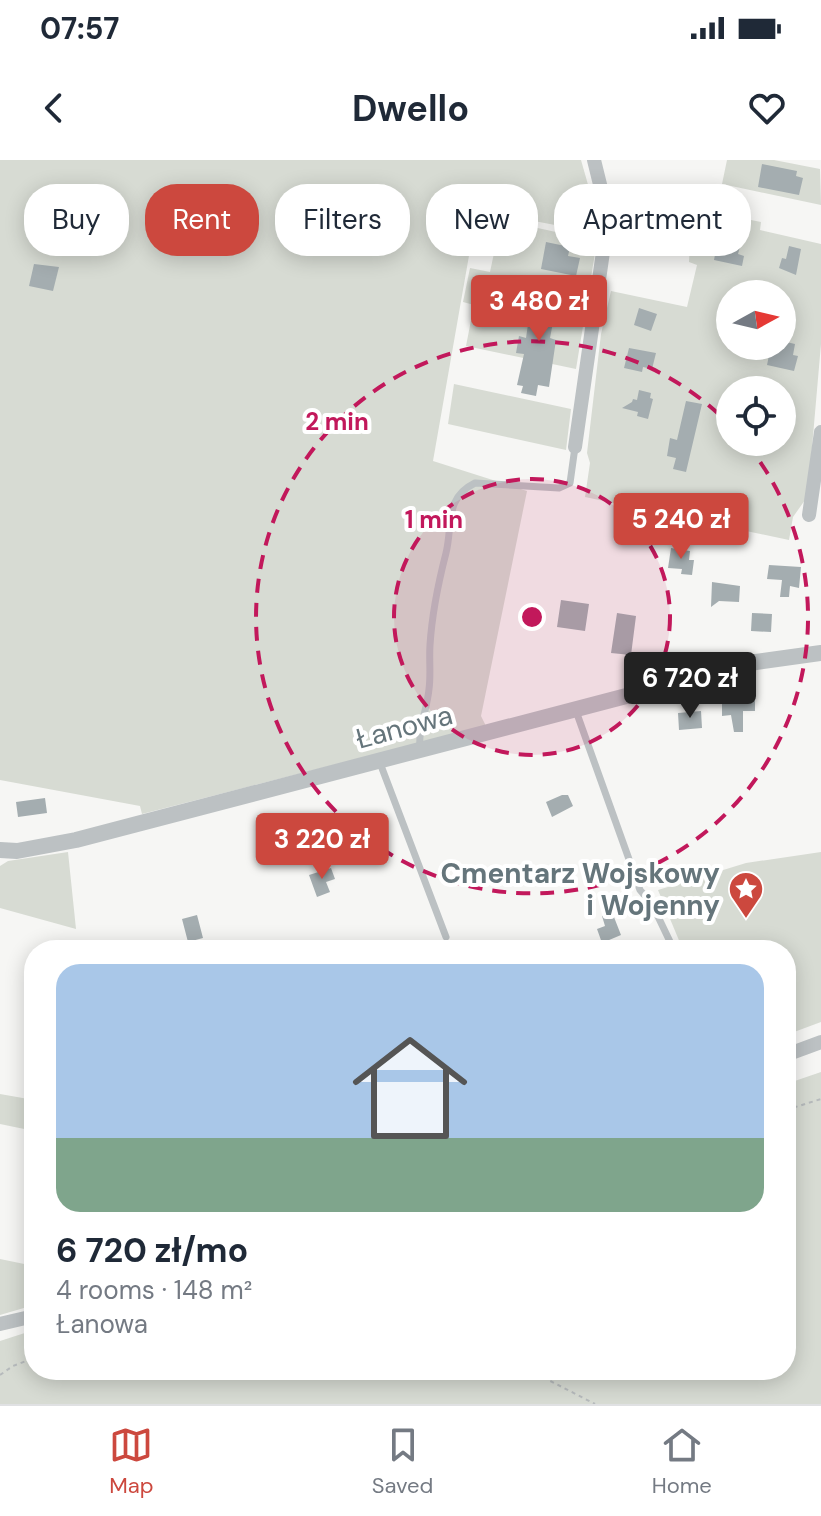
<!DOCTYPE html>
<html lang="en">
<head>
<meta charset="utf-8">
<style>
	body { margin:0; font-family:"DM Sans",sans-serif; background:#f6f6f7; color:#1f2937; height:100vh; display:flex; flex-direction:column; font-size:30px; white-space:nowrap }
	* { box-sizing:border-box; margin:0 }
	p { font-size:26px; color:#747a83 }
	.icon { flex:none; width:44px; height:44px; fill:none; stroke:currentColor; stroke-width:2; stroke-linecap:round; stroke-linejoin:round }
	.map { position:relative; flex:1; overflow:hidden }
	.sheet { position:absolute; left:24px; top:780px; width:772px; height:440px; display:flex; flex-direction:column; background:#fff; border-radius:32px; box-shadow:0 4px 20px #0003 }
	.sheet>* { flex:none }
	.guide { position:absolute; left:24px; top:24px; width:774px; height:72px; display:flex; gap:16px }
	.needle { width:52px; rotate:82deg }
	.fabs { position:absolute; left:716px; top:120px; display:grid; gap:16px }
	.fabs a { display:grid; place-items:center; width:80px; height:80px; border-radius:50%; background:#fff; box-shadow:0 4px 20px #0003; font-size:40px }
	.price { position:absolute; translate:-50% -68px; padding:0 18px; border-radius:8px; background:#cc483e; color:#fff; font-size:26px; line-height:52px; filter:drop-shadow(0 2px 4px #0008) }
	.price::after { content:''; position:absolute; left:50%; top:48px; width:24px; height:18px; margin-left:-12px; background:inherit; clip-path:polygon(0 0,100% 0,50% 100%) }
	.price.on { background:#222; color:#fff }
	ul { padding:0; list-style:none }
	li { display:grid; align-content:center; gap:16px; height:424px; padding:0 32px }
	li+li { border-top:2px solid #e0e1e3 }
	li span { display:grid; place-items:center; height:248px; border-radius:24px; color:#555 }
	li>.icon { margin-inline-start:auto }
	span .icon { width:144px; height:144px; fill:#fffc; stroke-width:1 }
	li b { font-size:34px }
	.chip { padding:0 28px; border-radius:32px; background:#fff; box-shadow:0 4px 20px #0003; font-size:28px; line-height:72px }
	.chip.on { background:#cc483e; color:#fff }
	.status { display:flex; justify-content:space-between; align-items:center; height:56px; padding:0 40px; background:#fff; direction:ltr }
	.status svg { height:22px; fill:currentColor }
	header { display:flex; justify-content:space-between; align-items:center; height:104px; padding:0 32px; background:#fff; font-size:36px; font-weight:700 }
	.dock { display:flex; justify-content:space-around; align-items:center; height:112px; border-top:2px solid #e0e1e3; background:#fff; font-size:22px; color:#747a83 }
	.dock a { display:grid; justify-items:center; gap:4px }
	.dock .on { color:#cc483e }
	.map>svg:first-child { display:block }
</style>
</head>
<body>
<div class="status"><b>07:57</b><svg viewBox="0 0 49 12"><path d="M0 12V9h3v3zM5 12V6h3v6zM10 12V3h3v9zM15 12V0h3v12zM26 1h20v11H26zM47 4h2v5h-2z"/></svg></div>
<header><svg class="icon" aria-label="back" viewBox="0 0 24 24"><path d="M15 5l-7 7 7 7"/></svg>Dwello<svg class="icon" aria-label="heart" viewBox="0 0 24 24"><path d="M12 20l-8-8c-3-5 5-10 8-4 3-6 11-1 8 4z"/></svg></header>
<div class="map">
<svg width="821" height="1244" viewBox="0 0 821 1244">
	<rect width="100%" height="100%" fill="#f6f6f4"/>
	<path fill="#d7dbd3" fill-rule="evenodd" d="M0,0H581L602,74L477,50L433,301L527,331L481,556L486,566L142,654L140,646L0,620Z
		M727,0H774L820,9L821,45L722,24Z
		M692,48L761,62L760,70L821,84V184L811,299L805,340L793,357L789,380L585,337L590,303L587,293L601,174L611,131L687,147L697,105L689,102ZM730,134H782V186H730ZM730,230H782V282H730Z
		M501,60L597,81L576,209L466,186L474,145L463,142L470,108L490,112Z
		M454,224L571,249L566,290L448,264Z
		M68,692L76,769L0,748V706L8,701Z
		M821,692V862L786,875V790H683L658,730L746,703Z
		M821,912V1244H0V1181L34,1170V1210H786V924Z
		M0,934L34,940V971L0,964Z
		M0,1099L34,1106V1145L0,1155Z"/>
	<path fill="#a4adb0" d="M762,4L797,11L796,16L803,18L799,35L758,27Z
		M725,79L741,83L738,94L744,96L742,106L714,100L717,84L723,85Z
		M546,82L570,87L568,96L580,98L576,116L541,109Z
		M789,86L801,89L796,115L779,108L782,98L786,99Z
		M34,104L59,107L53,131L29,126Z
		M539,131L558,135L556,146L568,148L566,159L554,157L550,178L556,180L549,227L538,225L536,236L521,233L523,226L517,225L524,194L516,193L519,176L526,178L532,137L538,138Z
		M639,148L657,154L651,171L634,165Z
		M782,181L795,184L793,195L798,196L794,211L767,205L771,186H782Z
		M629,188L656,193L652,209L643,207L642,212L624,208Z
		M639,230L651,233L650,238L653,239L648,259L637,256L638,252L622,248L632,242L633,239L637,240Z
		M686,241L702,244L686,312L673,309L676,298L667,296L670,278L677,280Z
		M671,388L690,391L689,400H694L692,415L681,414L682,409L668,408Z
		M769,405L801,407L799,428L790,426L789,437H780L782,420L767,419Z
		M712,422L740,426L739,442L719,441L711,447Z
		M561,440L589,444L585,471L557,467Z
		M617,453L636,456L631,495L611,493Z
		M752,453L772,454L771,472L751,471Z
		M755,536V551H743V572H734L731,555L722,556V542L746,541V537Z
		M701,551L702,568L679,570L678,553Z
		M562,635H568L573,646L552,657L546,642Z
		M45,638L47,653L18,657L16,642Z
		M331,708L335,719L326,722L330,732L317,737L309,715Z
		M612,752L621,775L602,783L597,769L605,766L602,756Z
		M197,755L203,778L188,782L182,759Z"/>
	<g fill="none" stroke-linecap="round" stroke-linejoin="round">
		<path stroke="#b6babc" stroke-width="2" stroke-dasharray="4 4" stroke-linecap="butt" d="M786,950L821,939
			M529,1210L595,1244
			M0,1215L13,1206L34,1198"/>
		<path stroke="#bcc1c3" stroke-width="7" d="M576,551L640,730L652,744L674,790
			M420,590C418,568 427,550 429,529C431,515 429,500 430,485C432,453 438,424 446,393C453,365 444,338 475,323L559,328L570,323L575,287
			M380,603L446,777"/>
		<path stroke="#bcc1c3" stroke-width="14" d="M575,287L608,57L594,0
			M809,355L821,272
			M786,895L821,882
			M0,1164L34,1156"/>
		<path stroke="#bcc1c3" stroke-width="16" d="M0,690L17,691L76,680L756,502L821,493"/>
	</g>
	<circle cx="532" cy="457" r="138" fill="#c2185b" fill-opacity=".12"/>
	<g fill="none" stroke="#c2185b" stroke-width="4" stroke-dasharray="14 10">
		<circle cx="532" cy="457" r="138"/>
		<path d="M746 283A276 276 0 1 1 729 264"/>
	</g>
	<defs>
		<symbol id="sight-pin" viewBox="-11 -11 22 30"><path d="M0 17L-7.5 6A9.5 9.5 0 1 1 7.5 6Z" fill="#cc483e" stroke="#fff"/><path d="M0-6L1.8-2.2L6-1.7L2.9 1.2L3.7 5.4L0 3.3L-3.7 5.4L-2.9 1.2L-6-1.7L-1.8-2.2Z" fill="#fff"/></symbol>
	</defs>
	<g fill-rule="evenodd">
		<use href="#sight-pin" x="726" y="709" width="40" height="54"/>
	</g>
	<g text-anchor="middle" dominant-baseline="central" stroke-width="8" stroke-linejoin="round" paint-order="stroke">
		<g font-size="28" fill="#65757b" stroke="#fff">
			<text transform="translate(404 567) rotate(-15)">Łanowa</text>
		</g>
		<g font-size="28" font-weight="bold" fill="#65757b" stroke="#fff" text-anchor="end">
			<text x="720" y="713">Cmentarz Wojskowy<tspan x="720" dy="32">i Wojenny</tspan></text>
		</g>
	</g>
	<circle cx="532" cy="457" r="12" fill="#c2185b" stroke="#fff" stroke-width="4"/>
	<g font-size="24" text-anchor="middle" font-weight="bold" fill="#c2185b" stroke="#fff" stroke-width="8" stroke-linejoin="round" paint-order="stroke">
		<text x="337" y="270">2 min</text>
		<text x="434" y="368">1 min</text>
	</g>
</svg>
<div class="fabs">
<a><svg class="needle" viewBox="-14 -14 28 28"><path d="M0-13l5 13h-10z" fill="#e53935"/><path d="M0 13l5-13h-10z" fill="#747a83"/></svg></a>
<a><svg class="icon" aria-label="locate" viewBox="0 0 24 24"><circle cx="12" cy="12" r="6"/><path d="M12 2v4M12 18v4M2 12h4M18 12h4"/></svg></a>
</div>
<b class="price" style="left:539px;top:183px">3 480 zł</b>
<b class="price" style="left:681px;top:401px">5 240 zł</b>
<b class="price on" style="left:690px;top:560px">6 720 zł</b>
<b class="price" style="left:322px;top:721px">3 220 zł</b>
<div class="guide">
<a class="chip">Buy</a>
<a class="chip on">Rent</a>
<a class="chip">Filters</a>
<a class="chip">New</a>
<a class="chip">Apartment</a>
</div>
<section class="sheet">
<ul>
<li><span style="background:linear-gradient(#a9c7e8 70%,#7fa58c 0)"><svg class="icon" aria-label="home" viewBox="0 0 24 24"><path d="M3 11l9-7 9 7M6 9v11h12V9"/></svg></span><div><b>6 720 zł/mo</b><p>4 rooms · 148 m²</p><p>Łanowa</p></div></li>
</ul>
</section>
</div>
<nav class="dock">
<a class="on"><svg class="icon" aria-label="map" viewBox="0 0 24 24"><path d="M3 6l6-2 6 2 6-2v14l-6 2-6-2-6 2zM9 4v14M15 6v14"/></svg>Map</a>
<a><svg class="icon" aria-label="saved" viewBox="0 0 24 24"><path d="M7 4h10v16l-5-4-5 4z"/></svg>Saved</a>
<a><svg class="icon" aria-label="home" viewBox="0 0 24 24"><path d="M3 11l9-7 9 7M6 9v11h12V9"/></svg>Home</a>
</nav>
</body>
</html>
